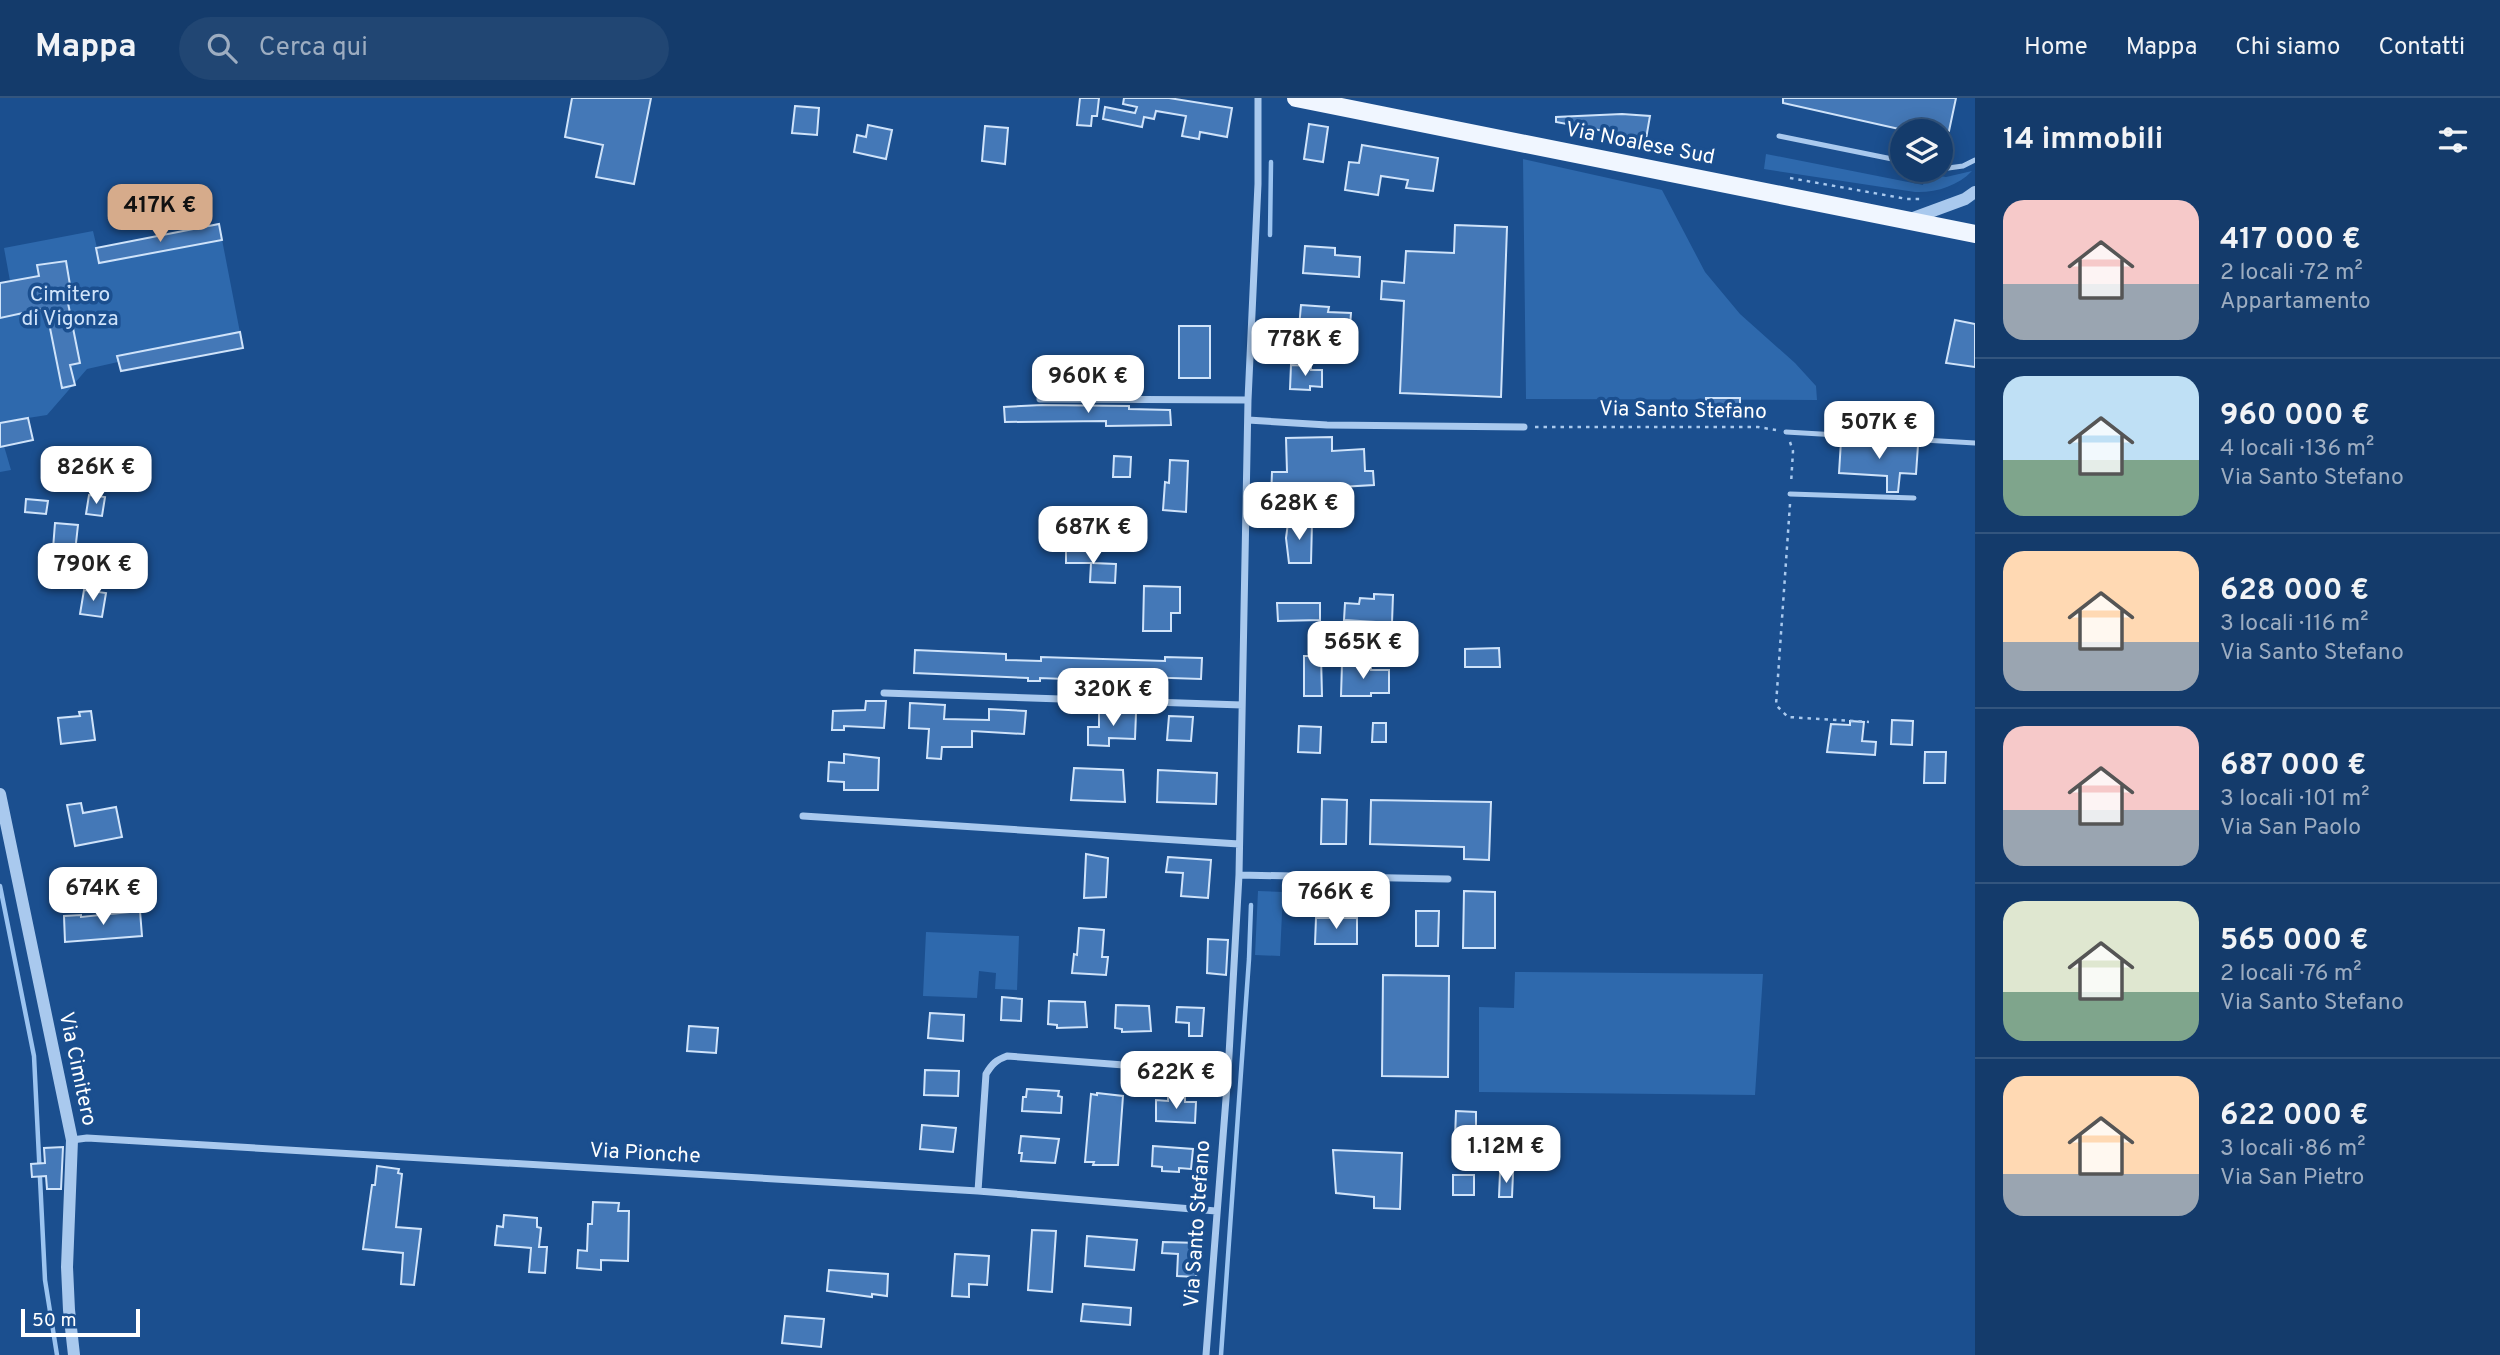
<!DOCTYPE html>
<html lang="it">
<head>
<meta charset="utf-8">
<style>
	body { margin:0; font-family:Overpass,sans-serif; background:#214673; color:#f1f3f6; height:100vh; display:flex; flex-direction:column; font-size:26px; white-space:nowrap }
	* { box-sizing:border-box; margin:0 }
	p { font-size:23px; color:#9dadc1 }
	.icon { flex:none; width:38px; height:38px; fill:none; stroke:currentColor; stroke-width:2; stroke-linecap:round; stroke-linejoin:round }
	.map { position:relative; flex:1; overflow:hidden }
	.drawer { display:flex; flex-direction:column; background:#143b6b; width:525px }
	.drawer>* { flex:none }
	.buttons { position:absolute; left:1890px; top:21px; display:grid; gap:14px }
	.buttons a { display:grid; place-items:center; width:63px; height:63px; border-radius:50%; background:#143b6b; box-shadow:0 4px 18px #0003,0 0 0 2px #33557e; font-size:35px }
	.scale { position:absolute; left:21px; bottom:18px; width:119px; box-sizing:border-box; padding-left:7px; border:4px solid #fff; border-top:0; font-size:19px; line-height:24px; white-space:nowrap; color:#fff; -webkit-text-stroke:5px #1b4f8f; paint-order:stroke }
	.price { position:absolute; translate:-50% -60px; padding:0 16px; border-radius:14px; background:#fff; color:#222; font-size:23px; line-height:46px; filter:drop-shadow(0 2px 4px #0008) }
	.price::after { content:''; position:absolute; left:50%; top:42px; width:21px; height:16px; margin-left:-10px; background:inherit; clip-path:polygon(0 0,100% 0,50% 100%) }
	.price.selected { background:#d6ab8b; color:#111 }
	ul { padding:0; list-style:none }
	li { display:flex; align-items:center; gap:21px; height:175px; padding:0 28px }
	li+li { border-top:2px solid #33557e }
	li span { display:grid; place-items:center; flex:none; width:196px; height:140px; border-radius:21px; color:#555 }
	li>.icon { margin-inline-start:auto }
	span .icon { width:84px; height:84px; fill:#fffc; stroke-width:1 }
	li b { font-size:30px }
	h2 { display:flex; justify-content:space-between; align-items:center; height:84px; padding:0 28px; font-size:30px }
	header { display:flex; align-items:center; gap:42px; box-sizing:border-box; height:98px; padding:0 35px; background:#143b6b; border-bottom:2px solid #33557e }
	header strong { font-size:33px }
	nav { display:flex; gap:38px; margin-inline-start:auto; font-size:24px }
	.search { width:490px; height:63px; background:#214673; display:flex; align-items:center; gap:18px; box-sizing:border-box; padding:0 24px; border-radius:38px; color:#9dadc1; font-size:26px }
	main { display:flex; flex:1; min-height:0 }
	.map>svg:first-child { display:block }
</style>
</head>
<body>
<header>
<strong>Mappa</strong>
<div class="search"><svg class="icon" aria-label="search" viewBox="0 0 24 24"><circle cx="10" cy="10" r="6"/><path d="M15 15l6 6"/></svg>Cerca qui</div>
<nav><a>Home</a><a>Mappa</a><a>Chi siamo</a><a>Contatti</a></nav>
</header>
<main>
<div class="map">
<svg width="1975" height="1257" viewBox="0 0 1975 1257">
	<rect width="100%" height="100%" fill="#1b4f8f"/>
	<path fill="#2e69ad" d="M1766,56L1923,87L1926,76L1946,79L1972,73C1958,88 1935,95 1915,94L1764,71Z
		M1523,61L1662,92L1705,174L1740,216L1795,265L1816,288L1817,302L1526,301Z
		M219,126L243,250L121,273L118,264L87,271L47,317L28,320L33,342L4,348L11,372L0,374V185L10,183L4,150L93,133L97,150Z
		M1258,793L1283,794L1280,858L1255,857Z
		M926,834L1019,838L1017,892L995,891L996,875L979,873L977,900L923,898Z
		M1515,874L1763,876L1755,997L1479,994V909L1514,910Z"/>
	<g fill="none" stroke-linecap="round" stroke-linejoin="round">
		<path stroke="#9cc4f0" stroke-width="4.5" d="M1270,137L1271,64
			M0,788L34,958L45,1182L57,1257
			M1221,1257L1249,861L1251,807"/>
	</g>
	<path fill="#4478b7" stroke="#cfe3fa" stroke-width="2" d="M572,0H651L634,86L596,79L603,47L565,39Z
		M1080,0H1099L1097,18H1092L1091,28L1077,27Z
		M1124,0H1169L1232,10L1227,39L1200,34L1199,41L1182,38L1186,18L1156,13L1154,21L1144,19L1142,29L1103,21L1105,9L1135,15L1137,9L1123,6Z
		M1783,0H1956L1949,33H1908L1783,5Z
		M795,8L819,10L817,37L792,35Z
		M1622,16L1650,18L1646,41L1556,24V19Z
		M1309,26L1328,29L1323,64L1304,61Z
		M868,27L892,32L886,61L854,54L857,37L866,39Z
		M985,28L1008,30L1005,66L982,63Z
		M1362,47L1438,60L1433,93L1406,90L1408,82L1381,78L1378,97L1345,92L1349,64L1359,65Z
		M219,126L222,142L99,165L96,150Z
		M1455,127L1507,129L1501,299L1400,295L1404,203L1381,201L1382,183L1404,185L1406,153L1454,155Z
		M1305,148L1335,150V157L1360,159L1359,179L1303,175Z
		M66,163L70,187L66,188L67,200L80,265L70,267L75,287L62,290L46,210L0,220V185L39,178L37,167Z
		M1301,207L1329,209L1328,214L1351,215L1349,241L1326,239V243L1298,241Z
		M1955,222L1975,226V269L1946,265Z
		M1179,228H1210V280H1179Z
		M240,234L243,250L121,273L117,258Z
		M1291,267L1311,268V272H1322V289L1310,288V292L1290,291Z
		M1706,300H1740V312L1707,313Z
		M1042,307L1129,308V311L1170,312L1171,327L1106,328V323L1005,324L1004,309Z
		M28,320L33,342L0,349V325Z
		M1332,339V353L1364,351L1365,373H1373L1374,387L1323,390V398H1318L1319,422L1302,423L1301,400H1271L1272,374H1287L1286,340Z
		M1841,343L1918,347L1916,376L1900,375L1898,394H1887V378L1839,375Z
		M1114,358L1131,359L1130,379H1113Z
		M1170,362L1188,363L1186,414L1163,412L1165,384L1169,385Z
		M89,397L105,399L102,418L86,416Z
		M26,401L48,403L46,416L25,414Z
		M1312,424L1311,465H1289L1286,440L1288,425Z
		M55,425L78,427L75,454L53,451Z
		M1066,451L1093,452V465L1116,466L1115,485L1090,484L1091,465H1066Z
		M1144,488L1180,489V515H1171V533H1143Z
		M84,492L106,495L102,519L80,516Z
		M1374,496L1393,497L1392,525L1344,522L1345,505L1359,506L1360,500L1374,501Z
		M1277,505H1320V522L1278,523Z
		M1499,550L1500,569H1465V551Z
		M915,552L1006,556V562L1041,563V559L1165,563V559L1202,560L1201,581L1140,579V584L1040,580V583H1028V580L914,575Z
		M1304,558H1321L1322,598H1304Z
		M1342,566H1371V572H1389V595H1371V598H1341Z
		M866,603H886L884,630L844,628V632H832L833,613L865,612Z
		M910,605L945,607L944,621L989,622V611L1026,613L1024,636L972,633V649H942L941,661L927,660L929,631L909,630Z
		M91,613L95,642L61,646L58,620L80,618L79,614Z
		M1099,614L1136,615L1135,641L1109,640V648L1088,647V629H1099Z
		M1169,618L1193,619L1191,643L1167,642Z
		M1892,622L1913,623L1912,647L1891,646Z
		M1850,623L1864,624L1862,643L1876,644L1875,657L1827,654L1831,626L1850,627Z
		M1373,625H1386V644H1372Z
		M1299,628L1321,629L1320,655L1298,654Z
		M1925,654H1946L1945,685H1924Z
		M844,656L879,660L878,692H844V684L828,683L829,664L844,665Z
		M1074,670L1123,672L1125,704L1071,702Z
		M1158,672L1217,675L1216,706L1157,704Z
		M1322,701L1347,702L1346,746H1321Z
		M1371,702L1491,704L1489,762L1464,761V749L1370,746Z
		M81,705L83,715L116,709L122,739L75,748L67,707Z
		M1086,756L1108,760L1106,799L1084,800Z
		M1168,759L1211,762L1208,800L1181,798L1183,775L1166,774Z
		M1464,793L1495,794V850H1463Z
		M140,813L142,838L65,844L64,818L81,817V819Z
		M1416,813H1439L1438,848H1416Z
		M1316,820H1357V846H1315Z
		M1079,830L1104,832L1102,859H1108L1106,877L1072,875L1074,856L1077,857Z
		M1208,841L1228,842L1226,877L1207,875Z
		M1383,877L1449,878L1448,979L1382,978Z
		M1002,899L1022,901L1021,923L1001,922Z
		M1049,903L1085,904L1087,929L1057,930V927L1048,926Z
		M1116,907L1149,908L1151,933L1122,934V931L1115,930Z
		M1177,909L1204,910L1202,938H1189V925L1176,924Z
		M930,915L964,917L963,943L928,940Z
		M689,928L718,930L716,955L687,953Z
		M925,972L959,973L958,998L924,997Z
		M1027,991L1059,993L1058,998L1062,999L1061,1015L1022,1013L1023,999H1026Z
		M1097,995L1123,998L1118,1067H1093L1094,1064H1085L1091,996L1097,997Z
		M1168,999L1185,1000V1004H1196L1195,1025L1156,1023V1002L1168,1003Z
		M1456,1013L1476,1014V1041L1455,1040Z
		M922,1027L956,1030L953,1054L920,1051Z
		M1021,1038L1059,1041L1055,1065L1021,1063L1022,1055H1019Z
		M1153,1048L1193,1051L1191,1071L1179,1070V1074L1162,1073V1069L1152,1068Z
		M63,1049L61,1091H47L46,1078L32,1079L31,1066L45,1065L44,1050Z
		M1333,1052L1402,1055L1400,1111L1374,1110V1099L1336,1095Z
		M377,1068L399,1071L398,1075L402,1076L396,1129L421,1131L414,1187L401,1186L403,1155L363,1151L372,1087H375Z
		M1500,1075H1513L1512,1099H1499Z
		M1453,1077H1474V1097H1453Z
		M593,1104L619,1105L618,1113H629L628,1163L601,1162V1172L577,1170L578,1152L587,1153L588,1126H592Z
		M504,1117L537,1120V1129L541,1130L539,1149H547L545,1175L529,1174L531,1150L495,1147L497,1128L503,1129Z
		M1032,1132L1056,1133L1052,1194L1028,1192Z
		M1087,1138L1137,1142L1134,1172L1085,1168Z
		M1163,1144L1200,1145L1196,1179L1177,1178L1178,1156L1162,1155Z
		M955,1156L989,1158L987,1187L969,1186V1199L952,1198Z
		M829,1172L888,1176L887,1198L872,1196V1199L827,1193Z
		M1083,1206L1131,1210L1130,1227L1081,1223Z
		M785,1218L824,1221L821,1249L782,1245Z"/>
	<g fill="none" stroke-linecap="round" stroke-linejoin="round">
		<path stroke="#a9c9ee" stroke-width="2.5" stroke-dasharray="3.5 5" stroke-linecap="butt" d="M1790,80L1907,101H1921
			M1535,329H1758L1776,332
			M1790,344L1793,353L1791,386
			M1790,406L1776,607L1788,619L1869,624"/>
		<path stroke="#a9c9ee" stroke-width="5" d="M1779,38L1902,63
			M1941,71L1963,68L1975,62
			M1786,334L1975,345
			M1790,396L1914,400"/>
		<path stroke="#a9c9ee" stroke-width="7" d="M1040,301L1248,302
			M1248,322L1327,327L1524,329
			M884,595L1242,607
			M803,718L1239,746
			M1239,777L1448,781
			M72,1042L87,1040L978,1093L1216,1113
			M978,1093L986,976C992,966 996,962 1007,958L1228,975
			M1206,1257L1228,975L1239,777L1248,302L1258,86V0"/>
		<path stroke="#a9c9ee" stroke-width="12" d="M1908,122L1965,101L1975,94
			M0,696L72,1042L67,1169L69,1212L74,1257"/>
		<path stroke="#f0f6ff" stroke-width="18" d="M1296,0L1975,136"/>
	</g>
	<g text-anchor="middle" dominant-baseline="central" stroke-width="7" stroke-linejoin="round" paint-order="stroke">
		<g font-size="21" fill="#fff" stroke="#1b4f8f">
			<text transform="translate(1640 46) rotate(11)">Via Noalese Sud</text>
			<text transform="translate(1683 313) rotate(1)">Via Santo Stefano</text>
			<text transform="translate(77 971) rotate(78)">Via Cimitero</text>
			<text transform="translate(645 1056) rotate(3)">Via Pionche</text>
			<text transform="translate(1198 1126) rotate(-86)">Via Santo Stefano</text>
		</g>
		<g font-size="21" fill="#cfe3fa" stroke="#1b4f8f">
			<text x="70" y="197">Cimitero<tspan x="70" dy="24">di Vigonza</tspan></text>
		</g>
	</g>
</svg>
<div class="buttons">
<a><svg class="icon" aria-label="layers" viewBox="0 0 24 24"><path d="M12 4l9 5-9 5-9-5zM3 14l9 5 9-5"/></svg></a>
</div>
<div class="scale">50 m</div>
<b class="price selected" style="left:160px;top:146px">417K €</b>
<b class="price" style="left:1305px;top:280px">778K €</b>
<b class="price" style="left:1088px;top:317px">960K €</b>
<b class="price" style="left:1879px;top:363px">507K €</b>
<b class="price" style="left:96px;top:408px">826K €</b>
<b class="price" style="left:1299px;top:444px">628K €</b>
<b class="price" style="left:1093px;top:468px">687K €</b>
<b class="price" style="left:93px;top:505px">790K €</b>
<b class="price" style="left:1363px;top:583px">565K €</b>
<b class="price" style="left:1113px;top:630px">320K €</b>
<b class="price" style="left:103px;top:829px">674K €</b>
<b class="price" style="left:1336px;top:833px">766K €</b>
<b class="price" style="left:1176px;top:1013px">622K €</b>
<b class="price" style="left:1506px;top:1087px">1.12M €</b>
</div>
<section class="drawer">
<h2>14 immobili<svg class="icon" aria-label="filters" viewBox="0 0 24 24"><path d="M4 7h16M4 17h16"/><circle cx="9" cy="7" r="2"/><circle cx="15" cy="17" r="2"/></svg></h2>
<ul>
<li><span style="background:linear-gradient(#f6c9c9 60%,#9aa5b1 0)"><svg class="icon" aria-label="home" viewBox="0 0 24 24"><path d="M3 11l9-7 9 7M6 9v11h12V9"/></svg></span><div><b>417 000 €</b><p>2 locali · 72 m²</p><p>Appartamento</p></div></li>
<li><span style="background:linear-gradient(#bfe0f5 60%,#7fa58c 0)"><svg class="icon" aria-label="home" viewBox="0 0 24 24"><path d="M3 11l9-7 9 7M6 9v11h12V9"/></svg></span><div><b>960 000 €</b><p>4 locali · 136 m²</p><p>Via Santo Stefano</p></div></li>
<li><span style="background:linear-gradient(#ffd9b3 65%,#9aa5b1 0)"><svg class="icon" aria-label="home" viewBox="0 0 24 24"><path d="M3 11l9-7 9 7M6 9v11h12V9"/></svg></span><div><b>628 000 €</b><p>3 locali · 116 m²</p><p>Via Santo Stefano</p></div></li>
<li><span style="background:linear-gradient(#f6c9c9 60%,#9aa5b1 0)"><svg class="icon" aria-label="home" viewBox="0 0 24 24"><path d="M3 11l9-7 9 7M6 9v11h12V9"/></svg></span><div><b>687 000 €</b><p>3 locali · 101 m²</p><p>Via San Paolo</p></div></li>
<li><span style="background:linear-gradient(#dfe7d0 65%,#7fa58c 0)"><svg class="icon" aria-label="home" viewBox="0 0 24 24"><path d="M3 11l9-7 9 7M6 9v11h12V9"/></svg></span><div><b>565 000 €</b><p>2 locali · 76 m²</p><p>Via Santo Stefano</p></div></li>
<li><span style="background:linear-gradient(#ffd9b3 70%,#9aa5b1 0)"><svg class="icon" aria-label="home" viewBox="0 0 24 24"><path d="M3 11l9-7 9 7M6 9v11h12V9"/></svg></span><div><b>622 000 €</b><p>3 locali · 86 m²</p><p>Via San Pietro</p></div></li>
</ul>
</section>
</main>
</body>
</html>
